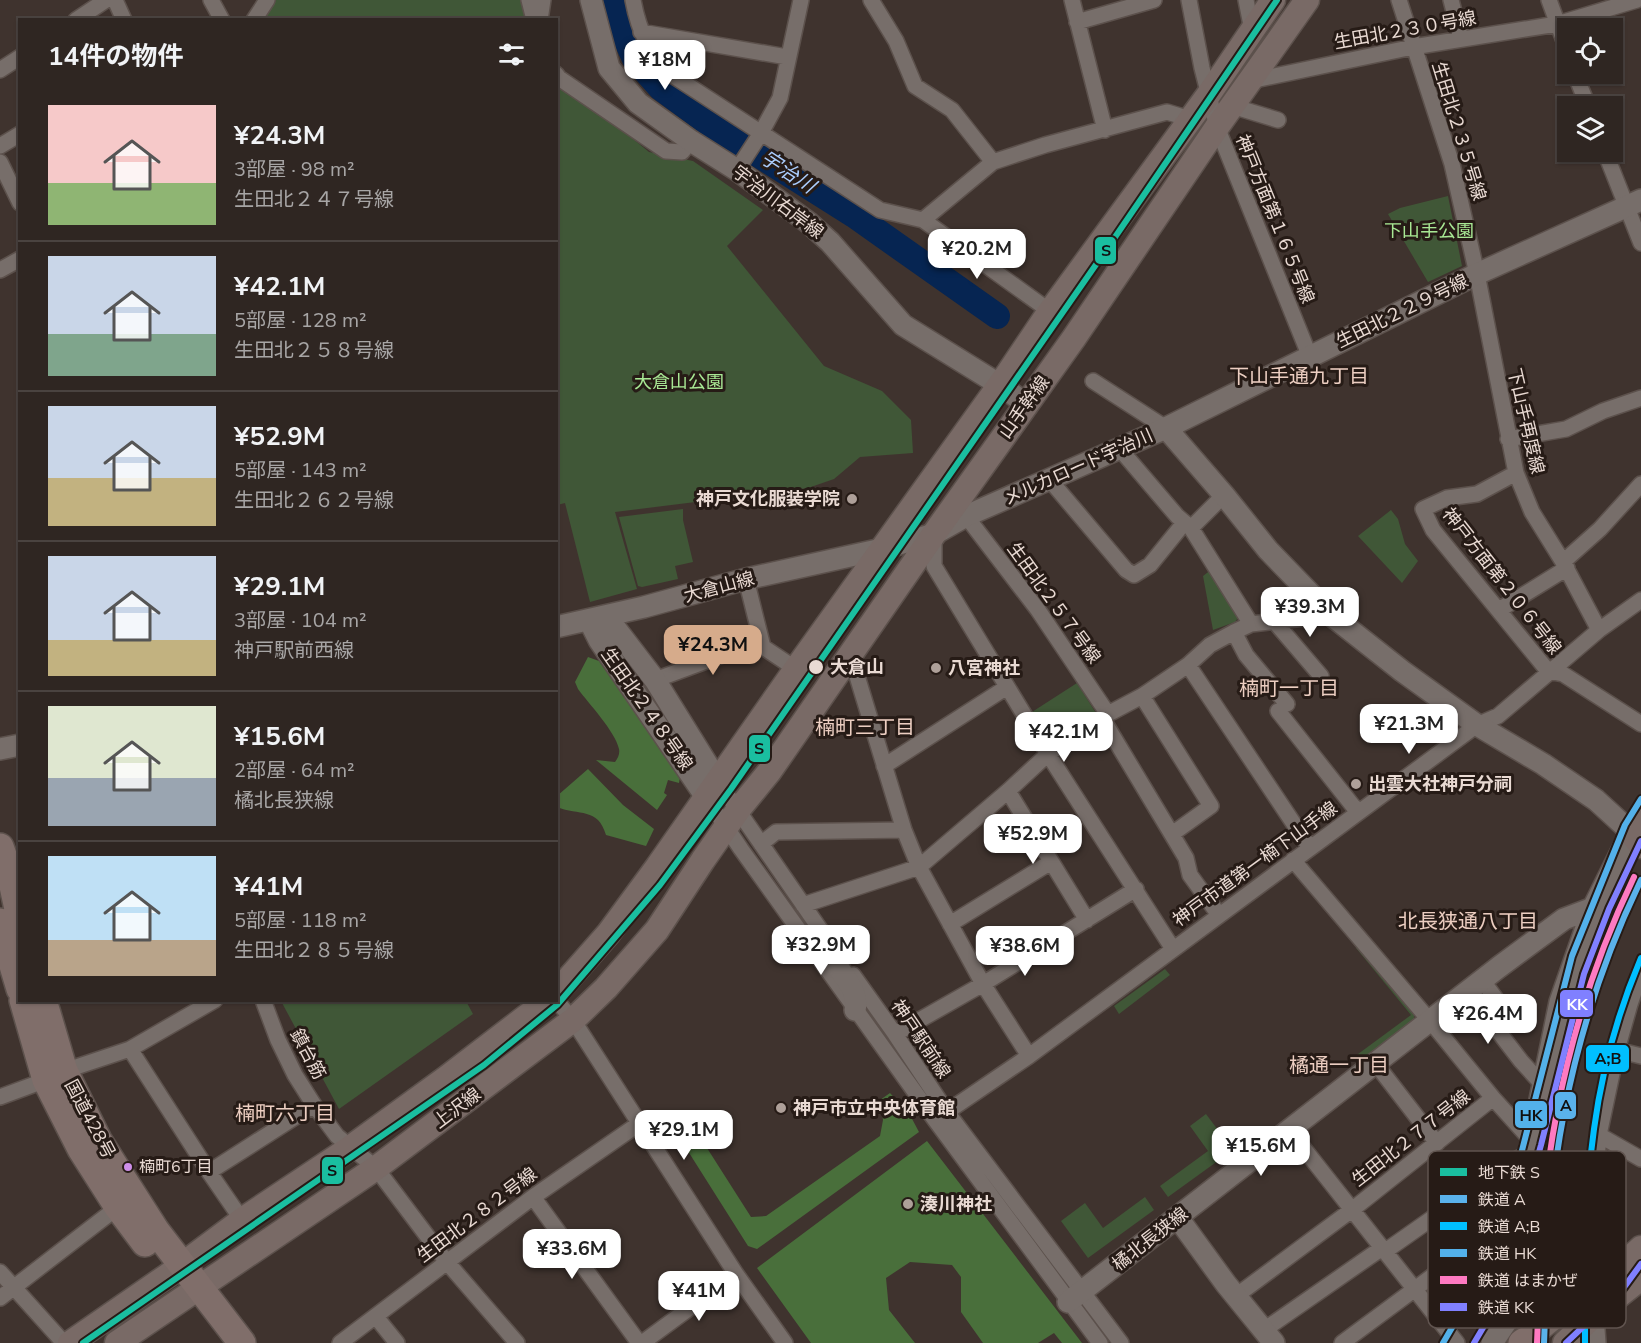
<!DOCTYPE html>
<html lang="ja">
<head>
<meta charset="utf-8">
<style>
	body { margin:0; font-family:"Nunito Sans","Noto Sans JP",sans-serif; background:#3b322f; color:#f1f3f6; height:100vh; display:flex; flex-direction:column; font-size:22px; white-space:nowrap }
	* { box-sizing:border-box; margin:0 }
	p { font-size:20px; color:#a7a5a5 }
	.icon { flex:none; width:33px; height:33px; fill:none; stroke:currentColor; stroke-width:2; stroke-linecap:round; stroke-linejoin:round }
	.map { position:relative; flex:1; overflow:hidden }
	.panel { position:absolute; left:18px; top:18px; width:540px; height:984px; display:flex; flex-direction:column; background:#2f2622; border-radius:0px; box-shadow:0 2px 4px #0004,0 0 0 2px #4a4340 }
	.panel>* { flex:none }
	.controls { position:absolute; left:1557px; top:18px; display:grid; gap:12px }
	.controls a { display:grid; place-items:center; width:66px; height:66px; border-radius:0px; background:#2f2622; box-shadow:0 2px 4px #0004,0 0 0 2px #4a4340; font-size:30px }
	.price { position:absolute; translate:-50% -51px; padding:0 14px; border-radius:12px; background:#fff; color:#222; font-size:20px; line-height:39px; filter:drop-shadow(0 2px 3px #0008) }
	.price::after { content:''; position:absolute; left:50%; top:36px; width:18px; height:14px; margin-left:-9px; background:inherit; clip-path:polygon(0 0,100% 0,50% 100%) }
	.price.selected { background:#d6ab8b; color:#111 }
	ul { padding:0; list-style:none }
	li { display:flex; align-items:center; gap:18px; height:150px; padding:0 30px }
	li+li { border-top:2px solid #4a4340 }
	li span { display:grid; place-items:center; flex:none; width:168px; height:120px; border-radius:0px; color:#555 }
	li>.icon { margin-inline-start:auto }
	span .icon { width:72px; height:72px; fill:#fffc; stroke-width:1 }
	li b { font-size:26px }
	h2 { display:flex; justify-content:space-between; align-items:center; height:72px; padding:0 30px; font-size:26px }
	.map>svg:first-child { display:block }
</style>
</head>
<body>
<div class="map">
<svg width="1641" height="1343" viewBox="0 0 1641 1343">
	<rect width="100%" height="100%" fill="#3f332e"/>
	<path fill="#405737" d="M276,0H521L525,19L263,20Z
		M556,83L615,124L649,152L693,161L763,210L727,246L824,366L882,391L911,420L913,453L860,457L834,479L808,488L615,512L637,589L590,602L565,503L557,505Z
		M1448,196L1462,266L1428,282L1388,214L1400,208Z
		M683,509V520L693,562L675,566L678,579L642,587L638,586L619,517Z
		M1391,510L1398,519L1405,544L1418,561L1402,583L1358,536Z
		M1212,569L1240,615L1235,622L1213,630L1203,576Z
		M1077,683L1096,713L1051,742L1032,712Z
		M1359,946L1414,1009V1021L1358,1062L1354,1057L1411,1015L1356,948Z
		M1165,969L1170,975L1119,1014L1114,1006Z
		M281,1001H466L473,1014L339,1109Z
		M1206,1114L1233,1150L1168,1197L1160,1186L1208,1151L1190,1126Z
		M1145,1197L1154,1210L1088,1258L1061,1221L1085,1203L1103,1228Z"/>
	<path fill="#496f3b" d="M588,657L599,661L680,777L679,783L668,780L664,793L667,795L657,810L596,760L615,762C618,758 620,754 619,749C615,731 589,704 578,689L575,682Z
		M588,769L623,805L654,829L646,846L606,835C598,807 579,816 557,807V796Z
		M890,1093L910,1115L919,1132L757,1249L748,1246L686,1148L685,1136L692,1130L700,1137L751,1217L766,1216L880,1136L883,1120L880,1100Z
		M927,1141L1082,1343H1062L1054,1333L1038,1343H983L961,1312V1277L952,1265L910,1262L886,1278L889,1310L915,1343H811L757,1268Z"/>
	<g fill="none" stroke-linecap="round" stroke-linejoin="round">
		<path stroke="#062552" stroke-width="26" d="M615,0L621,28L635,59L661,88L710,124L854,215L997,316"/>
		<defs>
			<path id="street" d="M115,0L124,20
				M211,0L222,20
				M529,0L534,20
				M633,0C639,32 649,53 672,75L880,210L923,220L1051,312
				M871,0L896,41L915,86L952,110L993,162
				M1072,0L1105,130
				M1189,0L1202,68L1217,127L1310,357
				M1246,0L1252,30
				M1399,0L1452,164L1477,274L1516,473L1532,512L1563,562L1599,630
				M1451,0L1461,39
				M1549,0L1568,52
				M76,20L106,0
				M254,20L267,0
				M540,20L543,0
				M1077,22L1154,0
				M641,32L787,57
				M0,70L20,57
				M556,74L559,78L666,151L682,152L691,141
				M1575,74L1588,106
				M1250,81L1413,47L1557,24L1637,0
				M1232,106L1278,120
				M0,146L20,134
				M1605,152L1641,243
				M0,162L20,203
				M737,170L761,133L780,98L801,0
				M923,220L993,162L1045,145L1167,112L1190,119
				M0,270L20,259
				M1093,381L1166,428
				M1508,439L1566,429L1603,411L1641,398
				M1119,448L1177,516L1191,528L1251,624
				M1516,473L1477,494L1447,498L1423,509L1433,530L1548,671L1563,674L1641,724
				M1049,479L1126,570L1134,575L1150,565L1184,523
				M966,516L1038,610L1108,714
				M1191,528L1224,495
				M934,535V566L1048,754L1173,949
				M1563,562L1600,529L1641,484
				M746,579L763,647L796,669
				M1499,610L1567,568
				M1274,621L1321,676
				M1234,632L1246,655L1287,704
				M850,653L904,830L919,867L983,984L1029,1056
				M1188,665L1310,848
				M655,680L760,641
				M1142,696L1211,806L1172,834
				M1278,711L1353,806L1360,811
				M1102,718L1186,858L1190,875L1219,915
				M884,766L1007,687
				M717,780L833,948
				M1008,791L1087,920
				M706,797L741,849L935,1120L1100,1343
				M761,844L776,832L904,830
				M1293,860L1431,1022L1493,1098L1531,1140
				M803,905L919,867L1008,791L1048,754L1108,714L1142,696L1188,665L1210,645L1234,632L1251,624L1331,615
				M950,924L1051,862
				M853,975L895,1034L947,1112L1121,1343
				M1482,980L1502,1007L1488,1018L1521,1061L1542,1084
				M263,1000L278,1040L295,1075L314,1105L337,1136L376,1168L446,1261L517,1343
				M556,1000L573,1020L736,1274L785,1343
				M895,1034L983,984L1136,889
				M130,1049L209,1172L242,1220
				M1617,1050L1641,1056
				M1376,1064L1437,1143
				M64,1071L130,1049L215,1000
				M0,1097L46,1080
				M935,1120L1029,1056L1477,725L1498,716L1599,630L1641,600
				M1290,1131L1457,1343
				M1599,1135L1641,1159
				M209,1172L314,1105
				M533,1197L639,1343
				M1384,1252L1515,1160L1529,1153
				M0,1272L64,1343
				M1598,1282L1589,1257L1599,1135L1617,1050L1630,1004L1641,972
				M1236,1296L1353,1209L1493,1098
				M0,1298L118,1207
				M376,1317L397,1343
				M1264,1330L1382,1248
				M340,1343L533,1197L640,1123
				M642,1343L736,1274
				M1342,1343L1523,1209"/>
			<path id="secondary" d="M591,0L609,68L638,103L691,141L737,170L809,223L830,242L903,325L1000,385L1026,404
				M1166,428L1224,495L1268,550L1331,615L1402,671L1477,725L1543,764L1596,800L1631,832L1593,908L1560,1002L1529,1153L1515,1309L1492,1343
				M606,616L655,680L717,780
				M589,620L599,640L706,797
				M556,627L644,607L746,579L882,549L934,534L966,516L1166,428L1477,274L1641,200
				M0,749L20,745
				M828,941C829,945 829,950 831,955C838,973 860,988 855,1010
				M1178,1218L1226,1284L1274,1343
				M1068,1302L1499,967L1564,919L1593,908
				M1593,1316L1595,1343"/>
			<path id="primary" d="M1641,817L1631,832L1641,846
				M556,993L608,934L658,866L796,669L1009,372L1046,317L1209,94L1273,0
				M1525,1341C1562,1308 1605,1282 1641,1248
				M70,1343L167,1276L242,1220L350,1148L445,1079L548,1000
				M117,1343L376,1168L573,1020L606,988L657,930L703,860L738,810L769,772L934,534L1074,338L1217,127L1307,0
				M1565,1343L1593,1316L1641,1278"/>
			<path id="highway" d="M0,847L11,877L20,918
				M0,922L20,989
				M23,1000L46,1080L81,1149L118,1207L145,1243
				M43,1000L64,1071L98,1140L156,1231L242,1343
				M1522,1343L1525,1341"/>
		</defs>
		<use href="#street" stroke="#5c514c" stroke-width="18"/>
		<use href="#secondary" stroke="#5c514c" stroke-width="24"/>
		<use href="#primary" stroke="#5c514c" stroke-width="27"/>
		<use href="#highway" stroke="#5c514c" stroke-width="30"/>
		<use href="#street" stroke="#776e6a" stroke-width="15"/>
		<use href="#secondary" stroke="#776e6a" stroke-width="21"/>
		<use href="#primary" stroke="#796a66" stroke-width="24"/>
		<use href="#highway" stroke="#806e6a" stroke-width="27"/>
		<defs>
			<path id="rail-1" d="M1544,1343C1546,1299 1546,1255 1550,1211C1561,1095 1590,985 1641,880"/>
			<path id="rail-2" d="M1585,1343C1585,1272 1584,1200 1594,1129C1602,1070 1618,1012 1641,958"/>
			<path id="rail-3" d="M1443,1343L1474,1290L1494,1238L1518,1166L1572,956L1625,825L1641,799"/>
			<path id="rail-4" d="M1537,1343C1539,1298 1539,1254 1543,1210C1554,1093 1583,983 1634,877"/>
			<path id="rail-5" d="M1474,1343L1490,1316L1514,1241L1541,1145L1584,974L1609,909L1641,841
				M1566,1343L1622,1290L1641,1264"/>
		</defs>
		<use href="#rail-1" stroke="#261b16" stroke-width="10"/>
		<use href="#rail-2" stroke="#261b16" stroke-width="10"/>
		<use href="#rail-3" stroke="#261b16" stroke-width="10"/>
		<use href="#rail-4" stroke="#261b16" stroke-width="10"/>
		<use href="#rail-5" stroke="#261b16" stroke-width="10"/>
		<use href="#rail-1" stroke="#5ab2eb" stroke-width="6"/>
		<use href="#rail-2" stroke="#00bfff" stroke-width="6"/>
		<use href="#rail-3" stroke="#53b1ea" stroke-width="6"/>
		<use href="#rail-4" stroke="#fe7ac1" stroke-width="6"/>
		<use href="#rail-5" stroke="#8080ff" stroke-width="6"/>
		<defs>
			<path id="metro-1" d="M83,1343L484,1065L557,1005L660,885L731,789L1111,243L1277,0"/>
		</defs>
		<use href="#metro-1" stroke="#261b16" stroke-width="10"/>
		<use href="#metro-1" stroke="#1abea0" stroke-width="6"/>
	</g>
	<g fill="#aea099" stroke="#261b16" stroke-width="2">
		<circle cx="852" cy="499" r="6"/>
		<circle cx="936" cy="668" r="6"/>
		<circle cx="1356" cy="784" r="6"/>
		<circle cx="781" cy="1108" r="6"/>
		<circle cx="908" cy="1204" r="6"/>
	</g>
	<circle fill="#e9dad3" stroke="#261b16" stroke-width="2" cx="816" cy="667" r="8"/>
	<circle fill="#ce8fe9" stroke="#261b16" stroke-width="2" cx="128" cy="1167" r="5"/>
	<g text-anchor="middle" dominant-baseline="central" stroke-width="6" stroke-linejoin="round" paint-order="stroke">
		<g font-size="16" fill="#e9dad3" stroke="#261b16" text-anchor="start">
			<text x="139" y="1167">楠町6丁目</text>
		</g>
		<g font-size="18" fill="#e9dad3" stroke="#261b16">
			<text transform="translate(1405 30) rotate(-10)">生田北２３０号線</text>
			<text transform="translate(1459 131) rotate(73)">生田北２３５号線</text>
			<text transform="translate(778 202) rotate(37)">宇治川右岸線</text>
			<text transform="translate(1275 219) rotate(68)">神戸方面第１６５号線</text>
			<text transform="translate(1402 311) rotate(-26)">生田北２２９号線</text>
			<text transform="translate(1024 407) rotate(-54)">山手幹線</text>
			<text transform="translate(1526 421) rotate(77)">下山手再度線</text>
			<text transform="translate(1078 467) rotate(-24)">メルカロード宇治川</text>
			<text transform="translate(1502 581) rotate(52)">神戸方面第２０６号線</text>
			<text transform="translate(719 587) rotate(-15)">大倉山線</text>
			<text transform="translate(1054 603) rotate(54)">生田北２５７号線</text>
			<text transform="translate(647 709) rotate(55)">生田北２４８号線</text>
			<text transform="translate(1255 864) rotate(-36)">神戸市道第一楠下山手線</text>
			<text transform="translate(921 1039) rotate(56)">神戸駅前線</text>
			<text transform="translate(308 1054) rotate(62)">鎮台筋</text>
			<text transform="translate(457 1108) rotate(-37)">上沢線</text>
			<text transform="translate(90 1119) rotate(62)">国道428号</text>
			<text transform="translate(1411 1138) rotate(-38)">生田北２７７号線</text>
			<text transform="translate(477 1215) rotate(-37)">生田北２８２号線</text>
			<text transform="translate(1150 1239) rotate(-38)">橘北長狭線</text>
		</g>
		<g font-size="18" fill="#a8e894" stroke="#261b16">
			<text x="1429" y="231">下山手公園</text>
			<text x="679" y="382">大倉山公園</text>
		</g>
		<g font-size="18" font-weight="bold" fill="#e9dad3" stroke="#261b16" text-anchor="start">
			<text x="840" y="499" text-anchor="end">神戸文化服装学院</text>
			<text x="948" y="668">八宮神社</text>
			<text x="1368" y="784">出雲大社神戸分祠</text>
			<text x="793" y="1108">神戸市立中央体育館</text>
			<text x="920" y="1204">湊川神社</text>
		</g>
		<g font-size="18" font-weight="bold" fill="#e9dad3" stroke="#261b16" text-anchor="start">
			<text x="830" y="667">大倉山</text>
		</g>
		<g font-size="20" font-style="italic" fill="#abcdfd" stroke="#261b16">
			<text transform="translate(788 172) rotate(33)">宇治川</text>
		</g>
		<g font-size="20" fill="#eccec1" stroke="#261b16">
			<text x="1299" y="376">下山手通九丁目</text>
			<text x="1289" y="688">楠町一丁目</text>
			<text x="865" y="727">楠町三丁目</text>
			<text x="1468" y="921">北長狭通八丁目</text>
			<text x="1339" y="1065">橘通一丁目</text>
			<text x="285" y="1113">楠町六丁目</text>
		</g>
	</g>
	<rect x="1428" y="1151" width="198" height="177" rx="9" fill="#261b16" stroke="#60544f" stroke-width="1.5"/>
	<rect x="1440" y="1168" width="27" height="8" fill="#1abea0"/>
	<rect x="1440" y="1195" width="27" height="8" fill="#5ab2eb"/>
	<rect x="1440" y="1222" width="27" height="8" fill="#00bfff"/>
	<rect x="1440" y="1249" width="27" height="8" fill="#53b1ea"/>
	<rect x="1440" y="1276" width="27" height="8" fill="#fe7ac1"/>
	<rect x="1440" y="1303" width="27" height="8" fill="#8080ff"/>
	<g font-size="16" fill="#e9dad3">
		<text x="1478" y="1178">地下鉄 S</text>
		<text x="1478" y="1205">鉄道 A</text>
		<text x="1478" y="1232">鉄道 A;B</text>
		<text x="1478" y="1259">鉄道 HK</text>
		<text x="1478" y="1286">鉄道 はまかぜ</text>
		<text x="1478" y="1313">鉄道 KK</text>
	</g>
	<g stroke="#261b16" stroke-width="2">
		<rect x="1094" y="236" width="23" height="29" rx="6" fill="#1abea0"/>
		<rect x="748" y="734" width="23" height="29" rx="6" fill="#1abea0"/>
		<rect x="1559" y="989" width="35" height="29" rx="6" fill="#8080ff"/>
		<rect x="1585" y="1044" width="45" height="29" rx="6" fill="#00bfff"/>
		<rect x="1554" y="1091" width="23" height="29" rx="6" fill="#5ab2eb"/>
		<rect x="1514" y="1100" width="34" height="29" rx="6" fill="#53b1ea"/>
		<rect x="321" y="1156" width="23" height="29" rx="6" fill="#1abea0"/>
	</g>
	<g font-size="16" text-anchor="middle" font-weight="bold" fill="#fff">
		<text x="1577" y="1010">KK</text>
	</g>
	<g font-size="16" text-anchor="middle" font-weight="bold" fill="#111">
		<text x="1106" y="256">S</text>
		<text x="759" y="754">S</text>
		<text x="1608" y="1064">A;B</text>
		<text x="1566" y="1111">A</text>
		<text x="1531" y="1121">HK</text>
		<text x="332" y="1176">S</text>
	</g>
</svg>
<div class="controls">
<a><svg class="icon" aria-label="locate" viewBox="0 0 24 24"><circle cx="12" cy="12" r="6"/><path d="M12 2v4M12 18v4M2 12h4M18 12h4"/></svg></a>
<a><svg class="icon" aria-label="layers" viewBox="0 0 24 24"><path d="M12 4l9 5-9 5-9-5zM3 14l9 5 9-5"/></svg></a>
</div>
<b class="price" style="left:665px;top:91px">¥18M</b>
<b class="price" style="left:977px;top:280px">¥20.2M</b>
<b class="price" style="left:1310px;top:638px">¥39.3M</b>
<b class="price selected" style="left:713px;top:676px">¥24.3M</b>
<b class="price" style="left:1409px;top:755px">¥21.3M</b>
<b class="price" style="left:1064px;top:763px">¥42.1M</b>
<b class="price" style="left:1033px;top:865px">¥52.9M</b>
<b class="price" style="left:821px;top:976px">¥32.9M</b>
<b class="price" style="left:1025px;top:977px">¥38.6M</b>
<b class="price" style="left:1488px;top:1045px">¥26.4M</b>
<b class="price" style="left:684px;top:1161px">¥29.1M</b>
<b class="price" style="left:1261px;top:1177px">¥15.6M</b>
<b class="price" style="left:572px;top:1280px">¥33.6M</b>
<b class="price" style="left:699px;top:1322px">¥41M</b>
<section class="panel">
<h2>14件の物件<svg class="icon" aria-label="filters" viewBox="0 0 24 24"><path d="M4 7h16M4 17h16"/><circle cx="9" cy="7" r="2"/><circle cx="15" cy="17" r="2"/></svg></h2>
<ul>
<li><span style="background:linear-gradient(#f6c9c9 65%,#8fb573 0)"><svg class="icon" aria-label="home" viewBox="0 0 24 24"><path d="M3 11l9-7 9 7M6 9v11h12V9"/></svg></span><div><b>¥24.3M</b><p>3部屋 · 98 m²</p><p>生田北２４７号線</p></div></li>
<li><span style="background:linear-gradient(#c9d6e8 65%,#7fa58c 0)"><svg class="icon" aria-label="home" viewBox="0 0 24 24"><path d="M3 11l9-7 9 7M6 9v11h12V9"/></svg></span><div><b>¥42.1M</b><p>5部屋 · 128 m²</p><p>生田北２５８号線</p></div></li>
<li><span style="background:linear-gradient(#c9d6e8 60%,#c2b280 0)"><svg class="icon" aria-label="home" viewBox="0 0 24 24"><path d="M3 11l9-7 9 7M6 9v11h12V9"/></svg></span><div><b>¥52.9M</b><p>5部屋 · 143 m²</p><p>生田北２６２号線</p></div></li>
<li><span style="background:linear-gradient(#c9d6e8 70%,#c2b280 0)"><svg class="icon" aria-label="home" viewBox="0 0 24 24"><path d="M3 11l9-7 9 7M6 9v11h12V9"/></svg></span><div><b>¥29.1M</b><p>3部屋 · 104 m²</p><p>神戸駅前西線</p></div></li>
<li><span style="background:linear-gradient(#dfe7d0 60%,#9aa5b1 0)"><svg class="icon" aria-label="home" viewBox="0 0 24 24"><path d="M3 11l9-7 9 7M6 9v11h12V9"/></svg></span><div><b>¥15.6M</b><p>2部屋 · 64 m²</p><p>橘北長狭線</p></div></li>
<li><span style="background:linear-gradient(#bfe0f5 70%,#b9a48a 0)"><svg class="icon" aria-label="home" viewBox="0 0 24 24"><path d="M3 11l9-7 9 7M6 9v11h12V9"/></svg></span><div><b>¥41M</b><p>5部屋 · 118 m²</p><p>生田北２８５号線</p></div></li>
</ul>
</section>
</div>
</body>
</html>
